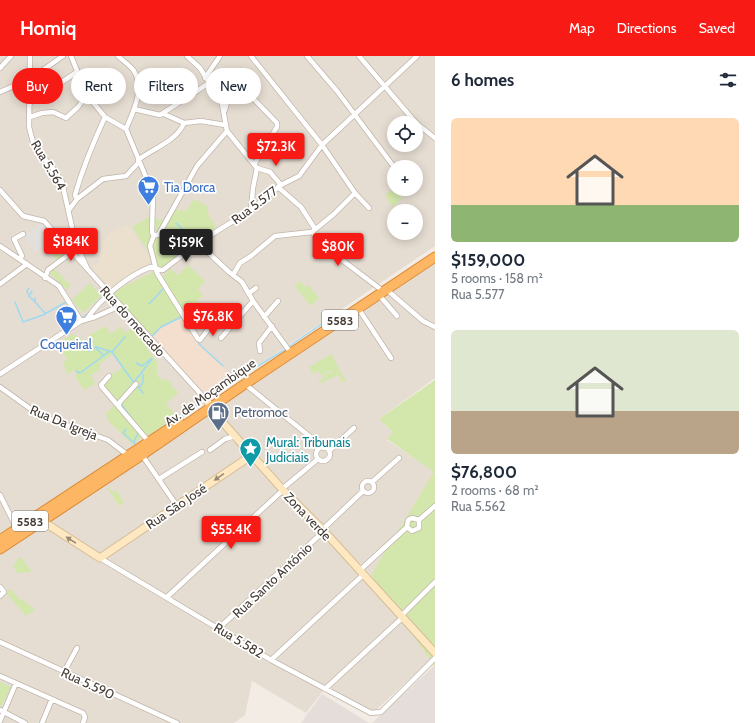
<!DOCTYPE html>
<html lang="en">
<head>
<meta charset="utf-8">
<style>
	body { margin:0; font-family:Cabin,sans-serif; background:#f6f6f7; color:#1f2937; height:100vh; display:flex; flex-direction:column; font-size:15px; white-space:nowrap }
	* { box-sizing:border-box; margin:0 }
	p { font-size:13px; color:#747a83 }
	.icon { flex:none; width:22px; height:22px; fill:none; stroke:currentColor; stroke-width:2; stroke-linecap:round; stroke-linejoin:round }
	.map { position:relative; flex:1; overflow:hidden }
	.details { display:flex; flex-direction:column; background:#fff; width:320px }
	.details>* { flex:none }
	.hud { position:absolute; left:12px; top:12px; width:363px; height:36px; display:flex; gap:8px }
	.buttons { position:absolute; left:387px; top:60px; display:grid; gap:8px }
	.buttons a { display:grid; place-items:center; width:36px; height:36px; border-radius:50%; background:#fff; box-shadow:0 2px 10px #0003; font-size:20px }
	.price { position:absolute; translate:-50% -34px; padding:0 9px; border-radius:4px; background:#f81a15; color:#fff; font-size:13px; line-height:26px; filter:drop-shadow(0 1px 2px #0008) }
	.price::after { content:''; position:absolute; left:50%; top:24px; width:12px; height:9px; margin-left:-6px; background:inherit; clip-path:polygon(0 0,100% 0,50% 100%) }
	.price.current { background:#222; color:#fff }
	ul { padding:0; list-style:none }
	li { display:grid; align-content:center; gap:8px; height:212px; padding:0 16px }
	li span { display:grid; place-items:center; height:124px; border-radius:6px; color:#555 }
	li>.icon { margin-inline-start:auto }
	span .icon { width:72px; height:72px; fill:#fffc; stroke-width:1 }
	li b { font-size:17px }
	h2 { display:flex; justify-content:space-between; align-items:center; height:48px; padding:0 16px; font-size:17px }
	.tag { padding:0 14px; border-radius:18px; background:#fff; box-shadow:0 2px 10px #0003; font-size:14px; line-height:36px }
	.tag.current { background:#f81a15; color:#fff }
	header { display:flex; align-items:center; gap:24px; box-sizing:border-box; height:56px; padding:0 20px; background:#f81a15; color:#fff }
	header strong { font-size:19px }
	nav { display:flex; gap:22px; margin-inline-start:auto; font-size:14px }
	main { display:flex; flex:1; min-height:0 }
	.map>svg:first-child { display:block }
</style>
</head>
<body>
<header>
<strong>Homiq</strong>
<nav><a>Map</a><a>Directions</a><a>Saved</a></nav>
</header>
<main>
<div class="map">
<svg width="435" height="667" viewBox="0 0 435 667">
	<rect width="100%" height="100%" fill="#f2ece4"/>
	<path fill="#e6ddd2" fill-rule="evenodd" d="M0,0H435V190L84,427L0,482ZM394,67H416V89H394ZM394,111H416V133H394ZM394,155H416V177H394Z
		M435,206V322L379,363L393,376L387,384L435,416V590L371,519L219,360L218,355L221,349Z
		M206,360L214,362L434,600L375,655L323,635L306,657L252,625L245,659L234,667H0V497Z"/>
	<path fill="#f4dfce" d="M183,262L198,283V288L223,311L227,317L224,322L216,328L218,332L214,338L205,342L150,283L161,272Z"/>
	<path fill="#e4ddd9" d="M435,609V667H372Z
		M322,638L369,667H301Z"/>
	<path fill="#ebdfce" d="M128,168L152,204L111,233L92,214L99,205L104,185L110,176Z"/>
	<path fill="#d3e6ac" d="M394,132L403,142L392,151L385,139Z
		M194,143L207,150L209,160L217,173L191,189L163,212L160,213L132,171L149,161L167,165L175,153L186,155Z
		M61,189L66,196L57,204L51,197Z
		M188,209L205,225L198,233L203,240L197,244L200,249L197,256L188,264L163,224L164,219L170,213L178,219Z
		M54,213L71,229L67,234L49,217Z
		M153,216L182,260L159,272L150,282L111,237Z
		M300,225L305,231L308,229L319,242L311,250L294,230Z
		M90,227L101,240L83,257L72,244Z
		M106,270L110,278L121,271L126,277L132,272L135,274L157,306V320L162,324L166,323L171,327V330L179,336L166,347L175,358L169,362L165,360L163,363L169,366L147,380L145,378L133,389L108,365L106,357L116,348L102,329L112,318L122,312L112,298L100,308V314L91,319L95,328L84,334L76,322L74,311L73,315L67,318L63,306L67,303L59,291V287L72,278L86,285L89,279Z
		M331,298L346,325L343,327L338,319L328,324L325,319L333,315L332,314L324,318L327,324L319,328L318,326L324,322L318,315L313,318L309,311Z
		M435,324V611L371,519L434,416L387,383L393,376L379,363Z
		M109,431L112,436L116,434L124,446L119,450L107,432Z
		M19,502H22L32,516L17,517L13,510Z
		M9,534H12L20,544L22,543L35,554L26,560L6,537Z
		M0,626L11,631L1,651L0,650Z"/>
	<path fill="#e2dfdc" d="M41,166L55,182L35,196L25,180Z"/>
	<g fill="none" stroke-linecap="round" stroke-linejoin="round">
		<path stroke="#a0d9ef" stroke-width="1.5" d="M176,167L196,187
			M32,235L29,240L34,245
			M28,238L27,235L29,232
			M35,242V246L45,257
			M15,246L23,266L43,259L68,245
			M149,248L164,232
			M82,262L90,256
			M151,281L161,271L183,260
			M198,284L199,288L223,310
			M96,292L104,300
			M88,295L96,291L112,296
			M112,296L134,327
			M112,296L125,281
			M136,307L142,310L151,303
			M76,315L80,317L110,295
			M238,322L281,296L326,265
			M134,326L152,303
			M137,330L143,337
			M139,332L143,326V318
			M121,348L140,373
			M179,362L200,347
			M126,373L123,377L134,387
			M136,390L134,386L138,377"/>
		<defs>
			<path id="street" d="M30,0L29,71L33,86L39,98L50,108L62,126L75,185L87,212
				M71,0L87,39L105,61L126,73
				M118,0C123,5 131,10 134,15C145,33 133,56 126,73
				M187,0L200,12L222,48L227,75L257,112L270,116L281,129
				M251,0L322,89L355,137L369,152
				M307,0L337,35L394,111
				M359,0L416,67
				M0,12L11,0
				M205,22L220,0
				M0,36L30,23L63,0
				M30,47L77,16
				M134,53L160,59L209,27
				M225,54L231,31L235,26L243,32L277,67V71L255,107
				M164,58L184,67L201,65L225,69
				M30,61L42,57L53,56L66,62L78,51L87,39
				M416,67L435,82
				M126,73L153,138L152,177L154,179L150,190L157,217L198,283L200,284L219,259
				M138,104C152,93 177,85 184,67
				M278,131L301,151L315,173
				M0,134L23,160L44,165L208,346
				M77,143L103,123L126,120L139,106
				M69,154L77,143L75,139C83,111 93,87 105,61
				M251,154L253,132L257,112
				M312,176L325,191L379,232
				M154,179H158L160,176L197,110L227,75
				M198,187L229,216L242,226L253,245L288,293
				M0,190L59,230L81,265
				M20,203L22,200L14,183L23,178
				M233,219L240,207L251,200L275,180L312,176L334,158L355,137
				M45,222L48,214L72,196L75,186
				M0,228L27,208
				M387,234L423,265L435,271
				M249,237L256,232
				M379,239L397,260
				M358,252L391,302
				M264,261L278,245
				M87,263C100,243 128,219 151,211L160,214H163L198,187L251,154L281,129L299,120L322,89L417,0
				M221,282L253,245
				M260,295L259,287L272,270
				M0,318L81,265L95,261L120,250
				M109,320L101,329L102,331L149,386
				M245,328L324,392
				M0,331L39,359L108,384L129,400
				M119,350V347L136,328
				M316 398a7 7 0 1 1 14 0a7 7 0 1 1-14 0Z
				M210,394L225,383L235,380
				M329,395L354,372
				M142,399L177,450
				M159,423L202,396
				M362 431a6 6 0 1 1 12 0a6 6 0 1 1-12 0Z
				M372,426L399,402
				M282,433L318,403
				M0,439L17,473
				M419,464L435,450
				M407,471L412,475L419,472V464
				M407,471L408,464L412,462L419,464
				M322,474L363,435
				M100,502L271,604L371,657L381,656L435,602
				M359,515L407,471
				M0,531L4,536L0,540
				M167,541L283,434
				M401,560L435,526
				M219,572L324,475
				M0,586L177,667
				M271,604L363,519
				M64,616L77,592
				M0,620L83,657L85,661L83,667
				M325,633L402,562
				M0,654L25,667
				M0,665L16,627
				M42,667L52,643"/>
			<path id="secondary" d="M208,346L210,352L283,434L324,475L435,597
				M39,463L100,502L252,399"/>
			<path id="highway" d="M0,484L179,366
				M0,493L142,399L239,332L435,201"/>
		</defs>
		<use href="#street" stroke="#c0b5aa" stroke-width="6"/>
		<use href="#secondary" stroke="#d5bc96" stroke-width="9"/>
		<use href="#highway" stroke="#db8934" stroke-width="11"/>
		<use href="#street" stroke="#fff" stroke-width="4.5"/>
		<use href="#secondary" stroke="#fee8c2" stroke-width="7"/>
		<use href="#highway" stroke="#fcb664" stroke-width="9"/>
	</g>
	<defs><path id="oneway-solid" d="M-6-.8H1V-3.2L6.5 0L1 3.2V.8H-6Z"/></defs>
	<g fill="#988974">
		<use href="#oneway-solid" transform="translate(219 421) rotate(146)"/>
		<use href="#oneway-solid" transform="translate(71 484) rotate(-148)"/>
	</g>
	<defs>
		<symbol id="supermarket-pin" viewBox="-11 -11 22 30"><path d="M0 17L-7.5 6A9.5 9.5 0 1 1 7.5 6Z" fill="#3f7fe0" stroke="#fff"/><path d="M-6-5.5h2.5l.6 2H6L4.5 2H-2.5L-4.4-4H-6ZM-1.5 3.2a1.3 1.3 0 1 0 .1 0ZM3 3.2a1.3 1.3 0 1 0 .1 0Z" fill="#fff"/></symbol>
		<symbol id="fuel-pin" viewBox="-11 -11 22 30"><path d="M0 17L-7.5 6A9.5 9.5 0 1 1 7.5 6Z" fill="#5c6f8a" stroke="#fff"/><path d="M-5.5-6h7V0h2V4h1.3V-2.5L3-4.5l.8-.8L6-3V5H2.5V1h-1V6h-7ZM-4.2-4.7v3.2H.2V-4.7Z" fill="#fff"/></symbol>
		<symbol id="sight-pin" viewBox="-11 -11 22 30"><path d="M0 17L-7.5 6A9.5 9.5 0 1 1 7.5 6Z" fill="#0f9aa8" stroke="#fff"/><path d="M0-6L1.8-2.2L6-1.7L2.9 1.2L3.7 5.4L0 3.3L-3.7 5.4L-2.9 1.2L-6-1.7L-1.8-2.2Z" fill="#fff"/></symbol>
	</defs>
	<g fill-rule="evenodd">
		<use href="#supermarket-pin" x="136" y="118" width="25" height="34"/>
		<use href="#supermarket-pin" x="54" y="248" width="25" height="34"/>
		<use href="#fuel-pin" x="206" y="344" width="25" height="34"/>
		<use href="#sight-pin" x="238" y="380" width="25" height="34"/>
	</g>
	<g text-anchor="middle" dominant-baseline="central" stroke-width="3.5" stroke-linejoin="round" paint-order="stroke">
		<g fill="#fff" stroke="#7c7671" stroke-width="1">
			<rect x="322" y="254" width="36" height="20" rx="3"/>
			<rect x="12" y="455" width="36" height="20" rx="3"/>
		</g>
		<g font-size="12" font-weight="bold" fill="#443b34">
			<text x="340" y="264">5583</text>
			<text x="30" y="465">5583</text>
		</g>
		<g font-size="13" fill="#443b34" stroke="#fff">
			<text transform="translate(49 109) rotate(59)">Rua 5.564</text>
			<text transform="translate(254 149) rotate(-37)">Rua 5.577</text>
			<text transform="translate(133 265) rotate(48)">Rua do mercado</text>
			<text transform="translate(210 336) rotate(-35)">Av. de Moçambique</text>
			<text transform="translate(64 366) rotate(22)">Rua Da Igreja</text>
			<text transform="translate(176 450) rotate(-34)">Rua São José</text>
			<text transform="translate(308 460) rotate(46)">Zona verde</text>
			<text transform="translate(272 524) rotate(-43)">Rua Santo António</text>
			<text transform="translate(239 584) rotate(31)">Rua 5.582</text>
			<text transform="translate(88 627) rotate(25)">Rua 5.590</text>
		</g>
		<g font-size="13" fill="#366cbe" stroke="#fff" text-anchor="start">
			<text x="164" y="131">Tia Dorca</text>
			<text x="66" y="288" text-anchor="middle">Coqueiral</text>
		</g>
		<g font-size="13" fill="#4e5e75" stroke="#fff" text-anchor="start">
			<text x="234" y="356">Petromoc</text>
		</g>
		<g font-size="13" fill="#0d838f" stroke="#fff" text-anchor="start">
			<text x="266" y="386">Mural: Tribunais<tspan x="266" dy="15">Judiciais</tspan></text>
		</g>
	</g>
</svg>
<div class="buttons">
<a><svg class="icon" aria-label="locate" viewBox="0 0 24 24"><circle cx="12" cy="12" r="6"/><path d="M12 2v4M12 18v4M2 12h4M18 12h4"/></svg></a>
<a>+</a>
<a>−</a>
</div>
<b class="price" style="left:276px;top:111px">$72.3K</b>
<b class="price" style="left:71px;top:206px">$184K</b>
<b class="price current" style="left:186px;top:207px">$159K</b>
<b class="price" style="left:338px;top:211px">$80K</b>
<b class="price" style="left:213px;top:281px">$76.8K</b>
<b class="price" style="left:231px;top:494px">$55.4K</b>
<div class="hud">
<a class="tag current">Buy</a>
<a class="tag">Rent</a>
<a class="tag">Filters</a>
<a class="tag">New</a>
</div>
</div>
<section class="details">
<h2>6 homes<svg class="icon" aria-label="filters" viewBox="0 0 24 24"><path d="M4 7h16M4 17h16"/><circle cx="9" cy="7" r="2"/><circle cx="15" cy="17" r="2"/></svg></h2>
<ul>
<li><span style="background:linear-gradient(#ffd9b3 70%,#8fb573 0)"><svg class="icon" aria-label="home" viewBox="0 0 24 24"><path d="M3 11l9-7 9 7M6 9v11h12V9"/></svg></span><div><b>$159,000</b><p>5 rooms · 158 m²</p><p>Rua 5.577</p></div></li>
<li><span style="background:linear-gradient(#dfe7d0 65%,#b9a48a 0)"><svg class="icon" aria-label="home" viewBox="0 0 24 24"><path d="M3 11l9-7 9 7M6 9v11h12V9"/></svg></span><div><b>$76,800</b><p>2 rooms · 68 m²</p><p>Rua 5.562</p></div></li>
</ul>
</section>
</main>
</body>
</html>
